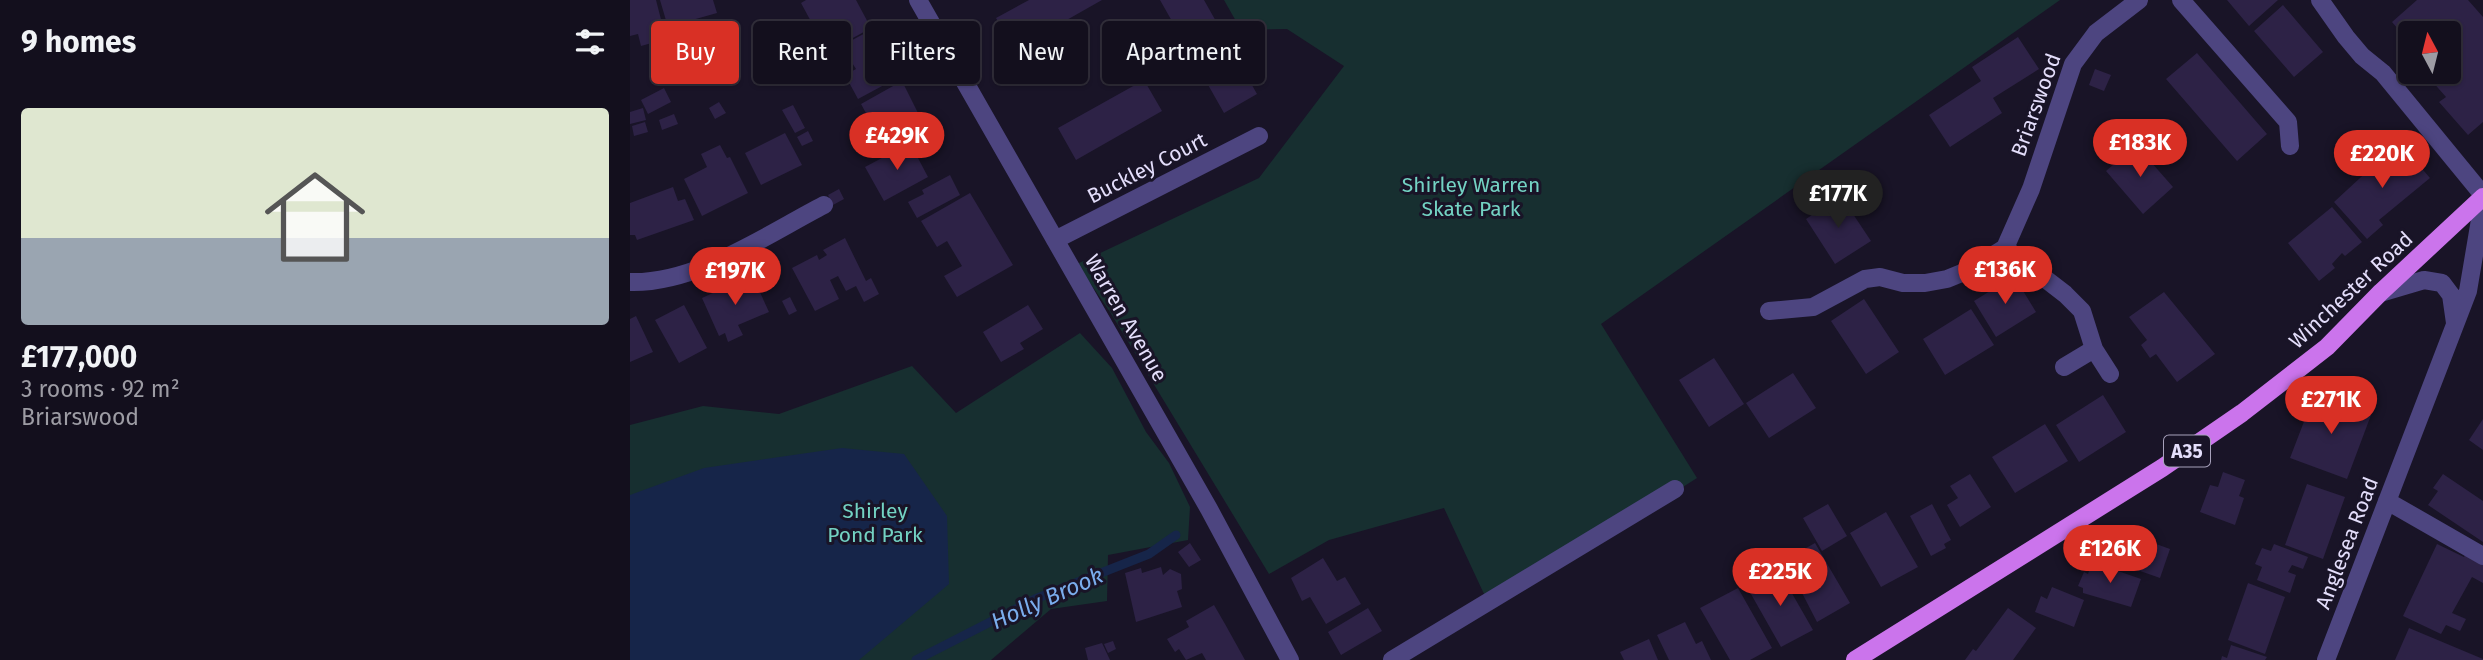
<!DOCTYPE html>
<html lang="en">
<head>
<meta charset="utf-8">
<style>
	body { margin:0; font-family:"Fira Sans",sans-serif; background:#201d2a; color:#f1f3f6; height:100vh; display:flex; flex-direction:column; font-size:26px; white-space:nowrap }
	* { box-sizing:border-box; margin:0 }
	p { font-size:23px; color:#9d9ca4 }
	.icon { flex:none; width:38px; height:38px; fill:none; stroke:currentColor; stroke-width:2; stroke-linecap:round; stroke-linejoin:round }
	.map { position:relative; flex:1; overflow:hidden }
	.panel { display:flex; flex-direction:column; background:#130f1d; width:630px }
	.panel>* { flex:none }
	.banner { position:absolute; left:21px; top:21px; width:665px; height:63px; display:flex; gap:14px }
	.needle { width:46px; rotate:353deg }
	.controls { position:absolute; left:1768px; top:21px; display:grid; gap:14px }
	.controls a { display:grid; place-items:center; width:63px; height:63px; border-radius:7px; background:#130f1d; box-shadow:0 2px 5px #0004,0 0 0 2px #322f3b; font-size:35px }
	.price { position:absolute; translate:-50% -60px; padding:0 16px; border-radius:24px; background:#d93025; color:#fff; font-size:23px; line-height:46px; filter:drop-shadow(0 2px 4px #0008) }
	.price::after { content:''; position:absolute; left:50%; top:42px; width:21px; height:16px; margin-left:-10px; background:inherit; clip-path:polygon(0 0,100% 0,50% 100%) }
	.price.current { background:#222; color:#fff }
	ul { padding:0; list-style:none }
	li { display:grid; align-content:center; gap:14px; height:371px; padding:0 21px }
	li span { display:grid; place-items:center; height:217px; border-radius:7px; color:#555 }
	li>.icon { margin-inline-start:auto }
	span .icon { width:126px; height:126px; fill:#fffc; stroke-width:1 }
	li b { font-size:30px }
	h2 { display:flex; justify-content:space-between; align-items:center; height:84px; padding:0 21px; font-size:30px }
	.pill { padding:0 24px; border-radius:7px; background:#130f1d; box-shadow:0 2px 5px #0004,0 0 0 2px #322f3b; font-size:24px; line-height:63px }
	.pill.current { background:#d93025; color:#fff }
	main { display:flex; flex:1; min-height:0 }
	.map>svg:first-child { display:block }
</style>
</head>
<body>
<main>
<section class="panel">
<h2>9 homes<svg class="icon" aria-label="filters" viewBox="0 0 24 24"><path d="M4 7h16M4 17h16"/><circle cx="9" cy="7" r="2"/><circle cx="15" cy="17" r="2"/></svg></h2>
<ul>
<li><span style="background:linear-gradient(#dfe7d0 60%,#9aa5b1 0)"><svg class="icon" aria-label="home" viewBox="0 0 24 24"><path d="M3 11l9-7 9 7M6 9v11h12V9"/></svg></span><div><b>£177,000</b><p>3 rooms · 92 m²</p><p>Briarswood</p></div></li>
</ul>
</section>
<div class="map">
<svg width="1853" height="660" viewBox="0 0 1853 660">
	<rect width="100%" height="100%" fill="#191427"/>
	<path fill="#172f30" d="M594,0H1430L971,324L1067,478L861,609L814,508L699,540L639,574L480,312L447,264L629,178L714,66L657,29L611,30Z
		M450,333L482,368L516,432L539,463L560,507L558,540L478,555L477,601L421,609L361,660H0V425L73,406L149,414L282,366L326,413Z"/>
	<path fill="#162549" d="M212,448L274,454L317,516L319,584L229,660H0V495L74,468Z"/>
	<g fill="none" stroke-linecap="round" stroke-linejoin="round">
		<path stroke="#162549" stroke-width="9" d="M286,660L405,599L519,554L546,535"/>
	</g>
	<path fill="#2d2246" d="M0,0H26L36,39L11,46L8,34L0,36Z
		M30,0H83L87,13L55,22L57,30L40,34Z
		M176,0H226L241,28L212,44L198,20L184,27L171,3Z
		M399,0H472L384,50L366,18Z
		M530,0H574L627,94L594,113Z
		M1597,0H1648L1619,26Z
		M1787,0H1838L1853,17V122L1838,135L1809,102L1816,97L1794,72H1818V33H1780V43L1762,22Z
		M1653,5L1693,52L1664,77L1624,31Z
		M241,30L267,78L228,99L215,75L226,69L219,58L204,65L198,53Z
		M1388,37L1409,69L1363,98L1372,113L1320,147L1299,115L1351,81L1342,67Z
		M1567,53L1637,134L1607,161L1536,79Z
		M144,60L152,75L138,82L130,67Z
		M1465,69L1481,75L1474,91L1459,85Z
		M514,80L532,111L446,160L428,128Z
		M272,81L295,127L248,151L237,129L243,126L231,104Z
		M34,88L41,102L18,114L11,100Z
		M89,102L96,113L85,119L79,108Z
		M163,105L175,128L165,133L152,110Z
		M13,108L16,120L0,124V112Z
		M44,114L48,124L32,130L29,120Z
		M15,122L18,132L4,136L2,126Z
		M178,131L183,141L172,146L167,137Z
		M155,133L172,165L131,185L115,153Z
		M1769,142L1800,178L1749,220L1753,225L1737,239L1704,202Z
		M280,143L298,177L254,201L235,167Z
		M90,145L97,158L100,157L118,193L72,216L54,179L77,167L71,154Z
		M1506,145L1543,187L1513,214L1476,171Z
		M320,175L330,195L287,218L278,202L294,194L292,190Z
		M43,187L48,201L55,199L64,220L7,240L5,235H0V203Z
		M209,189L214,199L203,205L198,195Z
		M340,193L383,265L327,297L314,276L332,266L317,241L307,247L291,221Z
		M1211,196L1241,241L1205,264L1176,219Z
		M1702,207L1732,242L1715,256L1712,253L1702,264L1705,268L1689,281L1658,243Z
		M215,238L236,281L241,278L249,294L234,302L226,286L216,291L208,276L200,280L209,299L185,311L162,268L187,255L189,260L197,255L193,250Z
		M122,275L139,312L108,325L113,335L98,342L95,333L89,336L72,298Z
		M1384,276L1406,312L1366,337L1344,301Z
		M1534,292L1585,354L1547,382L1526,354L1520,358L1511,345L1517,340L1499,317Z
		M160,297L167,311L159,315L152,301Z
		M1234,299L1269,352L1236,374L1201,321Z
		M54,305L77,348L49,363L25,320Z
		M398,305L413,329L390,343L394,349L371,362L353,332Z
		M1341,309L1364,345L1315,375L1293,339Z
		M6,316L23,352L0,362V319Z
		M1084,358L1114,404L1079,427L1049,380Z
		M1163,373L1186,408L1139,438L1116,403Z
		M1685,393L1741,415L1717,479L1660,458Z
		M1473,395L1496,432L1449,462L1426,425Z
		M1853,419V450L1839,440Z
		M1415,424L1438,461L1385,493L1362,457Z
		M1593,472L1615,480L1609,496L1614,498L1605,525L1570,512L1580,485L1588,487Z
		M1340,474L1361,507L1330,527L1317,505L1328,498L1320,486Z
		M1813,474L1853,501V542L1798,505L1808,491L1803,488Z
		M1677,484L1715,497L1693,559L1655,545Z
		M1198,504L1217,536L1192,551L1173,518Z
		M1302,504L1321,540L1314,544L1316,548L1301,556L1280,516Z
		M1256,512L1288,567L1251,587L1220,533Z
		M1504,536L1540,549L1530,578L1493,565L1491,561L1496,547L1500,548Z
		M560,543L571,560L559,567L548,552Z
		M1185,543L1220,603L1187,622L1155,560Z
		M1644,544L1678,557L1673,569L1662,565L1658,572L1666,575L1660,593L1627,580L1632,567L1625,564L1632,548L1641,551Z
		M1807,544L1834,557L1837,552L1853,560V583L1842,577L1822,613L1836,619L1830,631L1816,625L1811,634L1773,616Z
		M693,558L707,581L715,577L731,604L696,624L680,597L672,601L661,578Z
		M1462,562L1511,579L1501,607L1453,593V588L1448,586L1454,572L1458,574Z
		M531,567L533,575L540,569L551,574L552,589L547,591L552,607L506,622L495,573L511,568L512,573Z
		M1148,569L1183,630L1151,647L1117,587Z
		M1618,583L1655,597L1635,654L1598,640Z
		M1422,587L1454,600L1444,627L1405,612L1411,596L1417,599Z
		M1108,588L1142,648L1120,660H1100L1070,608Z
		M584,605L595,624L615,660H576L572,653L556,660L549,649L545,652L537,639L559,627L556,621Z
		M738,608L752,631L711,655L698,632Z
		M1378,608L1406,628L1383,660H1335L1343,649L1346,651Z
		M1055,622L1066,644L1072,641L1081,660H1039L1027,635Z
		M1779,628L1853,659V660H1765Z
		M1019,639L1028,660H994L990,652Z
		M483,641L486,649L478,653L474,644Z
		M472,643L480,660H458L455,648Z
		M1601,645L1637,657L1635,660H1591L1592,656L1597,658Z"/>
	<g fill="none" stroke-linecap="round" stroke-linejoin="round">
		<path stroke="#4d4580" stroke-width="18" d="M288,0L579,509L660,660
			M1551,0L1658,122L1660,146
			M1690,0L1716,37L1732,56L1753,73L1853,195
			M425,240L629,136
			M1375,248L1435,294L1452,311L1464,349L1480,374
			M0,282C66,284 136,235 194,205
			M1750,293L1794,280L1812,283L1821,295L1825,323
			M1139,311L1183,307L1235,279L1250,277L1273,283H1295L1317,279L1339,270L1375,248L1401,189L1443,64L1466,33L1509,0
			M1434,367L1464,349
			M1757,501L1853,556
			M762,660L1045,489
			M1696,660L1838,291L1853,202"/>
		<path stroke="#cb74ec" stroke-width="18" d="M1225,660L1532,468L1612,413L1697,347L1750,293L1853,197"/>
	</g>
	<g text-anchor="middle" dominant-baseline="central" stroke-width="6" stroke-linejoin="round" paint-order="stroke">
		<rect fill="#191427" stroke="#a7a1bb" stroke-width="2" x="1534" y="435.5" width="46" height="31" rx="5"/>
		<g font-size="19" font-weight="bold" fill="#e4defb">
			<text x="1557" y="451">A35</text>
		</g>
		<g font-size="21" fill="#e4defb" stroke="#191427">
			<text transform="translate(1406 105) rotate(-70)">Briarswood</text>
			<text transform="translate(517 168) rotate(-27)">Buckley Court</text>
			<text transform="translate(1721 290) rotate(-43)">Winchester Road</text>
			<text transform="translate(496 318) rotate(60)">Warren Avenue</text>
			<text transform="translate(1717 543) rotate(-69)">Anglesea Road</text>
		</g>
		<g font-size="21" fill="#73d2c3" stroke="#191427">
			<text x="841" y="185">Shirley Warren<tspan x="841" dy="24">Skate Park</tspan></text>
			<text x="245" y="511">Shirley<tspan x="245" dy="24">Pond Park</tspan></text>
		</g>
		<g font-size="23" font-style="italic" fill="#7aaded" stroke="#191427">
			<text transform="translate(417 598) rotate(-24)">Holly Brook</text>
		</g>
	</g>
</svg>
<div class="controls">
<a><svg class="needle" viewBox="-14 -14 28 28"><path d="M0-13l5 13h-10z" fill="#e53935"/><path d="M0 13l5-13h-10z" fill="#9d9ca4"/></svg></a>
</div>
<b class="price" style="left:267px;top:172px">£429K</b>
<b class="price" style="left:1510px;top:179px">£183K</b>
<b class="price" style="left:1752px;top:190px">£220K</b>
<b class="price current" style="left:1208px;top:230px">£177K</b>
<b class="price" style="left:1375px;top:306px">£136K</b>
<b class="price" style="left:105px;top:307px">£197K</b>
<b class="price" style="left:1701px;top:436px">£271K</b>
<b class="price" style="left:1480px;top:585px">£126K</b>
<b class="price" style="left:1150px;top:608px">£225K</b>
<div class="banner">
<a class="pill current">Buy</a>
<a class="pill">Rent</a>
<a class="pill">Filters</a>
<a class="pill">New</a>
<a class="pill">Apartment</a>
</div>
</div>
</main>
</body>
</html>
